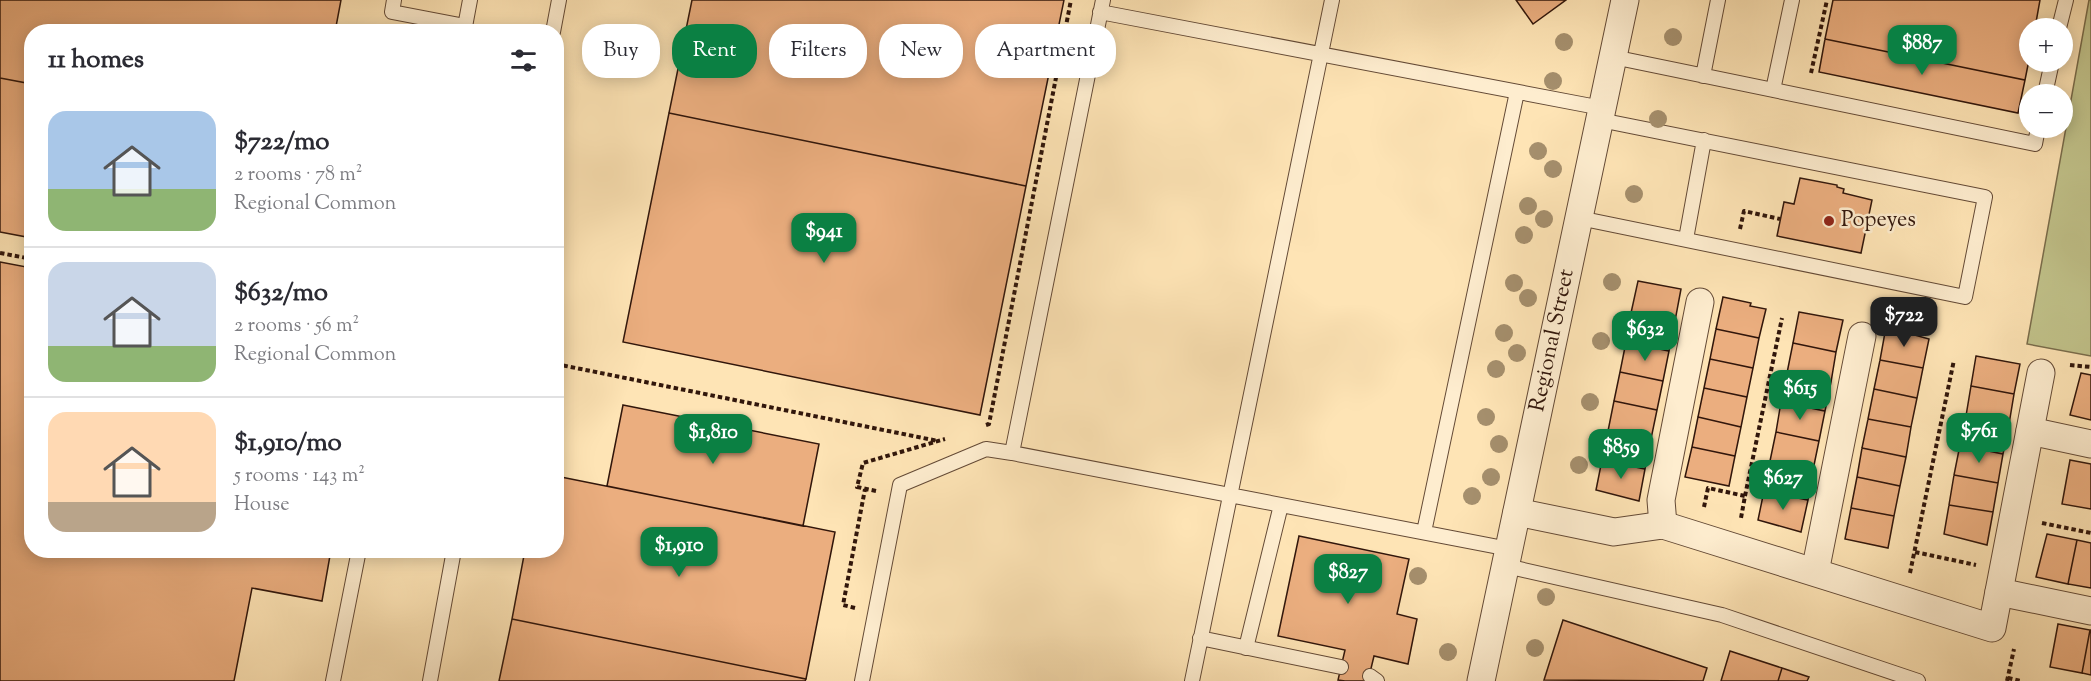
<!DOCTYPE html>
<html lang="en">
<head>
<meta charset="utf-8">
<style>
	body { margin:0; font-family:"Sorts Mill Goudy",serif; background:#f7f7f7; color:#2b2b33; height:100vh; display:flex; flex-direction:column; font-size:22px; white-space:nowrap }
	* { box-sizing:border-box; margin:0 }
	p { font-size:20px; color:#7c7c81 }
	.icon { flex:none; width:33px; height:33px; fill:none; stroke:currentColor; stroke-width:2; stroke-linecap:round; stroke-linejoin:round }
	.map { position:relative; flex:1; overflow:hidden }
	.drawer { position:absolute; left:24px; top:24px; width:540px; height:534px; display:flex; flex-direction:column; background:#fff; border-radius:24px; box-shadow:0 3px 15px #0003 }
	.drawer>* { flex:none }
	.hud { position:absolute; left:582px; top:24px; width:570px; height:54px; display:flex; gap:12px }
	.buttons { position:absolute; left:2019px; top:18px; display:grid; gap:12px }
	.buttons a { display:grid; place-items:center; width:54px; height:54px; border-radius:50%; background:#fff; box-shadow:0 3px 15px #0003; font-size:30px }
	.price { position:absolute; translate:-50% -51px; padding:0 14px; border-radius:12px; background:#0b8043; color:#fff; font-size:20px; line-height:39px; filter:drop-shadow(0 2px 3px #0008) }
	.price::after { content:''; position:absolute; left:50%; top:36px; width:18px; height:14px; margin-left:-9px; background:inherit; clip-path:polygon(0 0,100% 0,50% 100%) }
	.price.current { background:#222; color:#fff }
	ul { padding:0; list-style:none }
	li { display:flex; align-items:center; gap:18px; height:150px; padding:0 24px }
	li+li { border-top:2px solid #e1e1e2 }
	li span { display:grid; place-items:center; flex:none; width:168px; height:120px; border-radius:18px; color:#555 }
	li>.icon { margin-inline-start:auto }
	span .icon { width:72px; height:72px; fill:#fffc; stroke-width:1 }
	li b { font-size:26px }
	h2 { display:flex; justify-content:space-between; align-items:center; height:72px; padding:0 24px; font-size:26px }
	.tag { padding:0 21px; border-radius:24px; background:#fff; box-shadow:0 3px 15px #0003; font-size:21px; line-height:54px }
	.tag.current { background:#0b8043; color:#fff }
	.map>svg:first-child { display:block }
</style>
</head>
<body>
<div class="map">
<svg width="2091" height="681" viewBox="0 0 2091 681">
	<rect width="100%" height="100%" fill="#fee4b5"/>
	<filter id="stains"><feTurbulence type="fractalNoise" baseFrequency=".00333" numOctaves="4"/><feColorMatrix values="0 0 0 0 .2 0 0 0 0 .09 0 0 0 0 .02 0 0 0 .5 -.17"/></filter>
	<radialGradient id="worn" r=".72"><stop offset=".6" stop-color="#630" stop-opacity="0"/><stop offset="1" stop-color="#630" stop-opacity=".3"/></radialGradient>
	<path fill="#c2c48c" stroke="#7a6d4c" stroke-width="1.5" d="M2089,0H2091V356L2027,344Z"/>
	<path fill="#ebae7f" stroke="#31160b" stroke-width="1.5" d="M0,0H341L335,32H32V84L0,78Z
		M692,0H1064L1026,186L669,113Z
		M1516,0H1566L1533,24Z
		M1833,0H2040L2035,28H2030V55L2025,80L1825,39Z
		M1825,39L2025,80L2018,113L1819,72Z
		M0,78L32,84V238L0,232Z
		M669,113L1026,186L980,415L623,342Z
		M1800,178L1837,185V187L1844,189L1843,193L1872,200L1861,253L1777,236L1784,202L1794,204Z
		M0,262L32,268V550H331L322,601L252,588L234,681H0Z
		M1638,281L1681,289L1675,321L1631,313Z
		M1723,297L1751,303L1750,306L1766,309L1759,338L1716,329Z
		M1799,312L1843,320L1836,352L1793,343Z
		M1631,313L1675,321L1669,351L1626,342Z
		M1886,327L1929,339L1923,368L1880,360Z
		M1716,329L1759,338L1753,368L1710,359Z
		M1626,342L1669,351L1663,381L1620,372Z
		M1793,343L1836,352L1831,382L1787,373Z
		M1976,356L2020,364L2014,394L1971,386Z
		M1710,359L1753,368L1747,397L1704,388Z
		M1880,360L1923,368L1917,398L1874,389Z
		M1620,372L1663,381L1657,410L1614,401Z
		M1787,373L1831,382L1825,411L1781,402Z
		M2081,373L2091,375V420L2070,415Z
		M1971,386L2014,394L2009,424L1966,416Z
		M1704,388L1747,397L1741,427L1698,417Z
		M1874,389L1917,398L1911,427L1868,419Z
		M1614,401L1657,410L1651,439L1608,431Z
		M1781,402L1825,411L1819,441L1776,432Z
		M623,405L819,444L803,526L607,486Z
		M1966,416L2009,424L2003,454L1960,445Z
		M1698,417L1741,427L1735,456L1692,447Z
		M1868,419L1911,427L1906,457L1862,448Z
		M1608,431L1651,439L1645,469L1602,460Z
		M1776,432L1819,441L1813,470L1770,461Z
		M1960,445L2003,454L1998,483L1954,475Z
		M1692,447L1735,456L1729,486L1685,477Z
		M1862,448L1906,457L1900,486L1857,477Z
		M1602,460L1645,469L1639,501L1596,490Z
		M2070,460L2091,464V509L2062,504Z
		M1770,461L1813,470L1808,500L1764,491Z
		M1954,475L1998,483L1993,512L1949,505Z
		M556,476L835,532L806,679L512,619L525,550H556Z
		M1857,477L1900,486L1894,516L1851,508Z
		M1764,491L1808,500L1801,532L1758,520Z
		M1949,505L1993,512L1987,545L1944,534Z
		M1851,508L1894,516L1888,548L1845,539Z
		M2047,534L2077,540L2068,584L2036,577Z
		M1299,536L1409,559L1397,614L1417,619L1408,664L1374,656L1368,681H1345L1338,680L1345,650L1278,636Z
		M2077,540L2091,543V588L2068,584Z
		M512,619L806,679L805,681H499Z
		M1563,620L1707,668L1703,681L1544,680Z
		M2058,624L2090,630L2082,673L2050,667Z
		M2090,630H2091V675L2082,673Z
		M1730,651L1782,668L1778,681H1721Z
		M1782,668L1809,677L1807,681H1778Z"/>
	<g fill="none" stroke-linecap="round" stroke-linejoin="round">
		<defs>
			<path id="service" d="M394,0L392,12L465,26
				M1100,12L1602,108
				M2059,28L2066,0
				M464,32L470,0
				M553,32L559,0
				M1613,57L2035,144L2038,128
				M1703,76L1718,0
				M1773,90L1792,0
				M2045,94L2052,62
				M1579,218L1965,297L1985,197L1600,120
				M1686,239L1704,140
				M1012,453L1509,549
				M1424,532L1517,92
				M1506,566L1722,615L1918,681
				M1200,638L1341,667
				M1246,648L1281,505
				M1370,676L1377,681
				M333,681L359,550
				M430,681L454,550
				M862,681L900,485L986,449L1012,453L1103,0
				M1192,681L1332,0"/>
			<g id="minor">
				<path d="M2030,431L2091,444"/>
				<path d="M1517,512L1614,532L1663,525L1992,628L2041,373"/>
				<path d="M1663,525L1661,500L1700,302"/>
				<path d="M1815,572L1862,336"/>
				<path d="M1999,592L2091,611"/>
				<path id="s1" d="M1481,681L1625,0"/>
			</g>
		</defs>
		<use href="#service" stroke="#644a36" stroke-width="16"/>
		<use href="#minor" stroke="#644a36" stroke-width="29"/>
		<path stroke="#31160b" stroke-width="4" stroke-dasharray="4.5 3" stroke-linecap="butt" d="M1811,73L1827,0
			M1740,229L1744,211L1780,219
			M0,253L32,259
			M556,364L938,441
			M2070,365L2091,367
			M986,425L989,424L1071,0
			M876,491L857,487L863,463L945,439
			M1745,496L1782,318
			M1704,507L1708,488L1745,496L1741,518
			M2042,523L2091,533
			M1915,552L1976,565
			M1910,573L1954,360
			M855,608L843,605L865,489
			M2008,678L2021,681
			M2007,681L2014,649"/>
		<use href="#service" stroke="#feedcf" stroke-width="14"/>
		<use href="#minor" stroke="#feedcf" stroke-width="27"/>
	</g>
	<g fill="#a58f6d">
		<circle cx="1673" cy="37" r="9"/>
		<circle cx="1564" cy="42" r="9"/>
		<circle cx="1553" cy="81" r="9"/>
		<circle cx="1658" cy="119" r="9"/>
		<circle cx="1538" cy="151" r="9"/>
		<circle cx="1553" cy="169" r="9"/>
		<circle cx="1634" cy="194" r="9"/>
		<circle cx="1528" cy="206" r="9"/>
		<circle cx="1544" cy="219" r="9"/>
		<circle cx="1524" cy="235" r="9"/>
		<circle cx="1612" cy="282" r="9"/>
		<circle cx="1514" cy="283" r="9"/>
		<circle cx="1528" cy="298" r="9"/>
		<circle cx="1504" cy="333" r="9"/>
		<circle cx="1601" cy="341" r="9"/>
		<circle cx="1517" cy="353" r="9"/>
		<circle cx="1496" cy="369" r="9"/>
		<circle cx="1590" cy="402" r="9"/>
		<circle cx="1486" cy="417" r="9"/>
		<circle cx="1499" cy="444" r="9"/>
		<circle cx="1579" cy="465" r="9"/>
		<circle cx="1491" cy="477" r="9"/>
		<circle cx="1472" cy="496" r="9"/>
		<circle cx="1418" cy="576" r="9"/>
		<circle cx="1546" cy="597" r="9"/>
		<circle cx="1535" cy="648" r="9"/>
		<circle cx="1448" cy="652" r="9"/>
	</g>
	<circle fill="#8f2418" stroke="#feedcf" stroke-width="2" cx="1829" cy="221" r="6"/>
	<g text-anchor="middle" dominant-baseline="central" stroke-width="5" stroke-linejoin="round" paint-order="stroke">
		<g font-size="22" fill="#31160b" stroke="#feedcf" text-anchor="start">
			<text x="1841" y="221">Popeyes</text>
		</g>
		<g font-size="22" fill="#31160b" stroke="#feedcf">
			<text stroke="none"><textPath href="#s1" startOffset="348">Regional Street</textPath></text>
		</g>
	</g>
	<rect width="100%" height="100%" filter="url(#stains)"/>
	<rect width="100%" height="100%" fill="url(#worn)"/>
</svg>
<div class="buttons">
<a>+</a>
<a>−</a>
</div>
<b class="price" style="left:1922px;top:76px">$887</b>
<b class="price" style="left:824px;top:264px">$941</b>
<b class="price current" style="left:1904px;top:348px">$722</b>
<b class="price" style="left:1645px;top:362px">$632</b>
<b class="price" style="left:1800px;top:421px">$615</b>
<b class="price" style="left:1979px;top:464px">$761</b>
<b class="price" style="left:713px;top:465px">$1,810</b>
<b class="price" style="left:1621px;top:480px">$859</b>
<b class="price" style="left:1783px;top:511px">$627</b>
<b class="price" style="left:679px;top:578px">$1,910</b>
<b class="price" style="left:1348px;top:605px">$827</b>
<div class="hud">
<a class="tag">Buy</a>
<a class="tag current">Rent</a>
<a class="tag">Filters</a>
<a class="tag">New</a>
<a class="tag">Apartment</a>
</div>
<section class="drawer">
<h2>11 homes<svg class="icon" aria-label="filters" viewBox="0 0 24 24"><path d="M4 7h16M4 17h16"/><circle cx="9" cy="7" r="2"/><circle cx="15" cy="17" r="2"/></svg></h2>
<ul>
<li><span style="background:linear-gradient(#a9c7e8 65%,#8fb573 0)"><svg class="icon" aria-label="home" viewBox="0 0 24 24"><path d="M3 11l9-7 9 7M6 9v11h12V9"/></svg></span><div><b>$722/mo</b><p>2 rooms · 78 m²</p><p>Regional Common</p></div></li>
<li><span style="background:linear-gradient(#c9d6e8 70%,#8fb573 0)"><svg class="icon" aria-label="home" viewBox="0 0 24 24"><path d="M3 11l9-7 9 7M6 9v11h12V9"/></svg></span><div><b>$632/mo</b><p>2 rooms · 56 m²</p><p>Regional Common</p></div></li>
<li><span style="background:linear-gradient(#ffd9b3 75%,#b9a48a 0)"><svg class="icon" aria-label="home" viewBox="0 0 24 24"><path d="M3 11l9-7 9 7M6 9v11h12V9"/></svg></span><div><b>$1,910/mo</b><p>5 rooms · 143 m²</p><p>House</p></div></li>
</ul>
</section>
</div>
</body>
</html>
